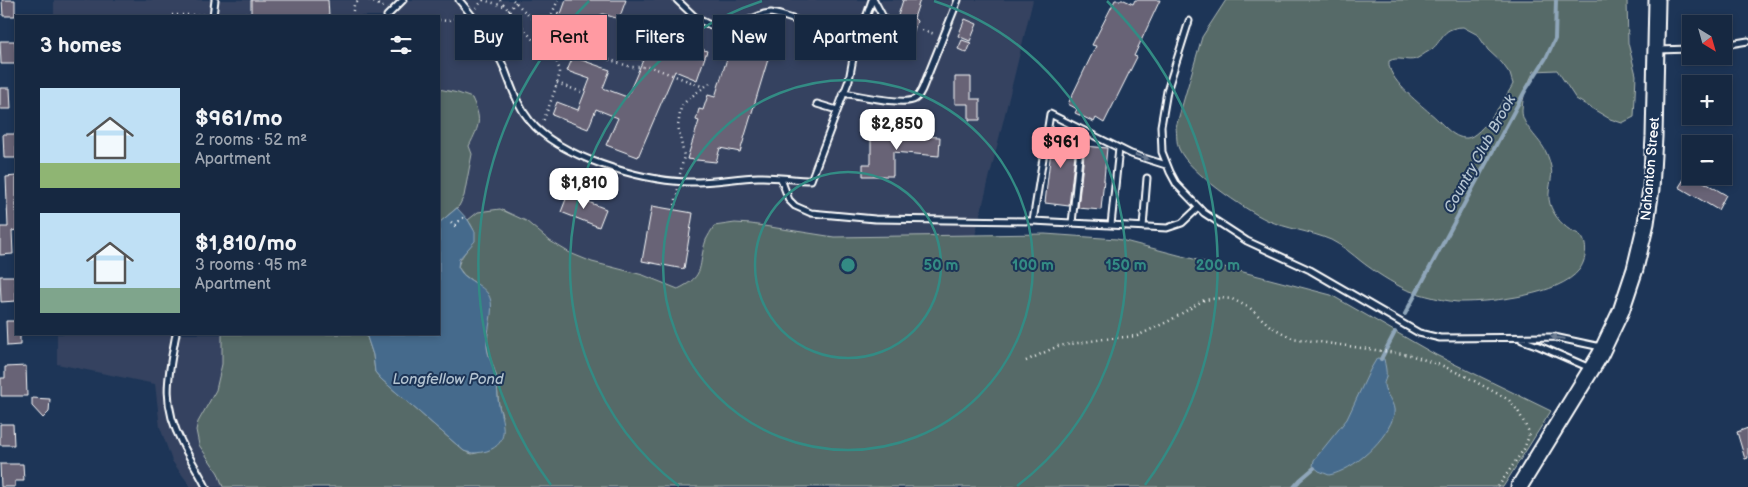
<!DOCTYPE html>
<html lang="en">
<head>
<meta charset="utf-8">
<style>
	body { margin:0; font-family:"Balsamiq Sans",sans-serif; background:#23344c; color:#f1f3f6; height:100vh; display:flex; flex-direction:column; font-size:19px; white-space:nowrap }
	* { box-sizing:border-box; margin:0 }
	p { font-size:16px; color:#9ea6b1 }
	.icon { flex:none; width:28px; height:28px; fill:none; stroke:currentColor; stroke-width:2; stroke-linecap:round; stroke-linejoin:round }
	.map { position:relative; flex:1; overflow:hidden }
	.side { position:absolute; left:15px; top:15px; width:425px; height:320px; display:flex; flex-direction:column; background:#162841; border-radius:0px; box-shadow:0 2px 8px #0003,0 0 0 1px #35445a }
	.side>* { flex:none }
	.hud { position:absolute; left:455px; top:15px; width:475px; height:45px; display:flex; gap:10px }
	.needle { width:32px; rotate:143deg }
	.buttons { position:absolute; left:1682px; top:15px; display:grid; gap:10px }
	.buttons a { display:grid; place-items:center; width:50px; height:50px; border-radius:0px; background:#162841; box-shadow:0 2px 8px #0003,0 0 0 1px #35445a; font-size:25px }
	.price { position:absolute; translate:-50% -42px; padding:0 11px; border-radius:10px; background:#fff; color:#222; font-size:16px; line-height:32px; filter:drop-shadow(0 1px 2px #0008) }
	.price::after { content:''; position:absolute; left:50%; top:30px; width:15px; height:11px; margin-left:-8px; background:inherit; clip-path:polygon(0 0,100% 0,50% 100%) }
	.price.current { background:#ff9aa2; color:#111 }
	ul { padding:0; list-style:none }
	li { display:flex; align-items:center; gap:15px; height:125px; padding:0 25px }
	li span { display:grid; place-items:center; flex:none; width:140px; height:100px; border-radius:0px; color:#555 }
	li>.icon { margin-inline-start:auto }
	span .icon { width:60px; height:60px; fill:#fffc; stroke-width:1 }
	li b { font-size:21px }
	h2 { display:flex; justify-content:space-between; align-items:center; height:60px; padding:0 25px; font-size:21px }
	.chip { padding:0 18px; border-radius:0px; background:#162841; box-shadow:0 2px 8px #0003,0 0 0 1px #35445a; font-size:18px; line-height:45px }
	.chip.current { background:#ff9aa2; color:#111 }
	.map>svg:first-child { display:block }
</style>
</head>
<body>
<div class="map">
<svg width="1748" height="487" viewBox="0 0 1748 487">
	<rect width="100%" height="100%" fill="#1d3557"/>
	<filter id="ink" filterUnits="userSpaceOnUse"><feTurbulence type="fractalNoise" baseFrequency=".02" numOctaves="2"/><feDisplacementMap in="SourceGraphic" scale="10" xChannelSelector="R" yChannelSelector="G"/><feConvolveMatrix kernelMatrix="1 2 1 2 8 2 1 2 1" color-interpolation-filters="sRGB"/></filter>
	<g filter="url(#ink)">
		<path fill="#344360" d="M54,0H1033L975,236L580,411L559,487H191L172,461L160,427L155,384L57,364V334H439V16H54Z"/>
		<path fill="#576b67" stroke="#abb5b3" fill-rule="evenodd" d="M1226,0H1627L1628,43L1636,75L1634,117L1622,123L1610,119L1576,99L1557,70L1534,71C1528,83 1522,97 1522,111C1522,126 1540,139 1546,152C1548,156 1550,162 1551,167C1554,178 1546,191 1550,204C1553,214 1561,224 1570,230C1573,232 1578,233 1580,235C1589,244 1586,261 1579,270C1560,295 1492,302 1462,302C1451,303 1418,294 1407,290C1392,283 1375,272 1362,262C1352,254 1343,246 1331,240C1310,231 1287,229 1267,220C1244,209 1189,172 1179,149C1176,142 1177,134 1176,127L1202,37ZM1463,27L1478,35L1488,50L1502,63L1510,74L1513,84C1507,96 1481,137 1467,138C1452,139 1441,121 1430,113C1418,102 1387,79 1389,61C1398,56 1407,62 1416,59C1420,57 1425,53 1429,51C1444,42 1439,28 1463,27Z
			M439,89L458,93L472,98C482,120 480,124 469,146L472,154L464,196L459,206L439,223Z
			M500,209L526,221L550,241L570,253L592,262L643,275L678,289C707,275 697,266 706,240C708,236 711,231 714,226L735,223L751,224L834,237L1045,234L1117,239L1331,295L1436,355L1551,411L1503,487H223L218,473L199,445L196,430L198,422L216,390L222,364V334H366L373,355L375,372L381,379L464,451L472,454L489,450L502,416L499,406L496,375L488,353L487,335L475,283L464,275L458,267C463,245 485,244 468,220L478,212Z"/>
		<path fill="#446b8c" stroke="#8fa6ba" d="M457,208L468,220L475,232V241L459,259L458,267C460,270 462,274 465,276C472,282 487,288 490,298C495,310 486,333 487,347C488,358 494,366 496,376C498,386 497,397 499,406C503,424 510,443 487,451C478,453 472,454 464,451L381,379L375,372L373,355L366,334H439V223Z
			M1377,358L1384,359C1385,365 1387,371 1386,377C1385,381 1384,381 1384,385C1385,395 1396,403 1394,414C1389,438 1353,471 1329,475L1319,471L1313,466L1314,460L1347,419L1370,370Z"/>
		<g fill="none" stroke-linecap="round" stroke-linejoin="round">
			<path stroke="#8fa6ba" stroke-width="4" d="M1405,314L1525,91L1546,58L1555,39L1556,0
				M1381,359L1395,332
				M1294,487L1300,480L1314,468"/>
		</g>
		<path fill="#686376" stroke="#fff" d="M2,0H15V16H3Z
			M251,0H328L329,16H251Z
			M566,0H626L619,19L603,14L585,22L576,46L552,37L557,24L555,23L558,12L561,14Z
			M903,0H920L914,18L917,21L907,53L888,47Z
			M1115,0H1124L1133,4L1135,0H1160L1134,56L1137,57L1104,123L1096,118L1094,122L1075,113L1077,109L1068,104L1096,46L1092,45Z
			M965,19L977,24L970,41L958,36Z
			M649,30L707,51L697,80L675,71L638,157L606,145L618,118L596,109L588,129L552,115L557,102L578,110L590,79L567,71L573,57L610,70L603,88L627,97L643,60L639,58Z
			M962,40L971,43L967,53L958,49Z
			M0,41H15L16,64H1Z
			M730,49L743,53L744,49L769,56L740,152L720,148L716,162L687,159L699,121L696,120L699,109L703,110L708,95L715,97Z
			M955,77H971V99H980V120H969V104H955Z
			M0,88H10L11,109H0Z
			M1053,132L1075,134L1074,145H1076L1069,206L1045,203Z
			M3,134H16V158H4Z
			M871,134L940,137L939,156L893,152V176H863V164H871Z
			M1085,146L1107,148L1101,210L1078,208Z
			M16,176V230L12,231L13,254L0,255V227H8L6,177Z
			M1686,176H1704L1702,181L1726,195L1718,210L1679,187Z
			M568,194L606,209L599,227L561,212Z
			M652,206L693,213L684,269L642,261Z
			M0,276H15L16,301L1,302Z
			M6,321H16V334H20V345L7,346Z
			M26,366L27,396H1V378H5V367Z
			M32,398L50,399L49,412L43,418L32,406Z
			M0,424H13L14,445H0Z
			M1748,428V458L1745,459L1737,432Z
			M0,464H23L24,481H15V487H1Z"/>
		<g fill="none" stroke-linecap="round" stroke-linejoin="round">
			<defs>
				<path id="service" d="M459,0C477,21 494,44 505,70C512,88 517,105 530,121C559,157 640,180 686,182C710,183 734,178 758,177C775,176 794,180 811,180L849,80L854,53L872,0
					M677,0L696,18L712,26L721,29H728L764,14L771,13L780,15L827,30L859,38
					M213,16L215,0
					M387,16L403,0
					M1189,21L1167,91L1161,126L1162,152L1170,172L1177,185L1204,213L1247,241L1310,270L1419,333L1440,338L1554,337L1601,347
					M860,33C870,31 880,29 884,19L874,0
					M1724,45L1748,41
					M1657,50L1691,49
					M843,93C857,95 905,106 915,99C921,95 923,87 925,82L958,0
					M817,104L837,110
					M1166,165L1131,154L1050,114L1033,221L1167,228L1182,223L1198,208
					M781,179L789,200L795,206L811,213L875,219L1033,221
					M1072,223L1082,130
					M1111,225L1119,148
					M1143,227L1147,178
					M176,334C168,376 161,403 182,443C189,458 199,472 206,487
					M1522,340L1539,346L1590,368"/>
				<path id="secondary" d="M1519,487L1600,355L1621,311L1635,269L1646,223L1651,189L1654,137L1657,0"/>
			</defs>
			<use href="#service" stroke="#fff" stroke-width="9"/>
			<use href="#secondary" stroke="#fff" stroke-width="19"/>
			<path stroke="#fff" stroke-width="2.5" stroke-dasharray="1 4" stroke-linecap="butt" d="M369,0L383,7
				M483,0L504,6
				M500,0L544,53L556,60L559,68V76L555,90L543,122
				M513,0C522,8 535,25 547,25L558,0
				M476,8L483,0
				M220,14L249,13
				M172,15H205
				M352,16L354,5L360,0
				M439,20L448,21L463,16
				M491,28L499,22L516,2
				M922,30L935,34
				M554,58L563,50L568,48L581,50L631,67H651L704,87
				M557,83L581,92
				M680,174L684,156L678,126L681,107L688,99L710,83
				M675,205L678,189
				M451,222L458,229
				M455,225L465,216
				M1026,361L1058,346L1104,339L1137,336L1169,321L1204,300L1221,298L1232,299L1250,308L1270,326L1292,338L1410,355L1443,366L1467,377L1509,400L1518,411L1528,430L1529,436L1524,449L1498,487"/>
			<use href="#service" stroke="#1d3557" stroke-width="5"/>
			<use href="#secondary" stroke="#1d3557" stroke-width="15"/>
		</g>
		<defs><path id="oneway-solid" d="M-6-.8H1V-3.2L6.5 0L1 3.2V.8H-6Z" transform="scale(1.25)"/></defs>
		<g fill="#6c7c92">
			<use href="#oneway-solid" transform="translate(1142 157) rotate(18)"/>
			<use href="#oneway-solid" transform="translate(1558 338) rotate(-172)"/>
		</g>
	</g>
	<g fill="none" stroke="#338b84" stroke-width="2.5">
		<circle cx="848" cy="265" r="93"/>
		<circle cx="848" cy="265" r="185"/>
		<path d="M679 486A278 278 0 0 1 762 1M934 1A278 278 0 0 1 1017 486"/>
		<path d="M551 485A370 370 0 0 1 589 1M1107 1A370 370 0 0 1 1145 485"/>
	</g>
	<g text-anchor="middle" dominant-baseline="central" stroke-width="4" stroke-linejoin="round" paint-order="stroke">
		<g font-size="14" fill="#fff" stroke="#1d3557">
			<text transform="translate(1650 169) rotate(-85)">Nahanton Street</text>
		</g>
		<g font-size="15" font-style="italic" fill="#b4c4d1" stroke="#1d3557">
			<text transform="translate(1480 154) rotate(-61)">Country Club Brook</text>
			<text x="448" y="379">Longfellow Pond</text>
		</g>
	</g>
	<circle cx="848" cy="265" r="8" fill="#338b84" stroke="#1d3557" stroke-width="2.5"/>
	<g font-size="15" text-anchor="middle" font-weight="bold" fill="#338b84" stroke="#1d3557" stroke-width="4" stroke-linejoin="round" paint-order="stroke">
		<text x="941" y="270">50 m</text>
		<text x="1033" y="270">100 m</text>
		<text x="1126" y="270">150 m</text>
		<text x="1218" y="270">200 m</text>
	</g>
</svg>
<div class="buttons">
<a><svg class="needle" viewBox="-14 -14 28 28"><path d="M0-13l5 13h-10z" fill="#e53935"/><path d="M0 13l5-13h-10z" fill="#9ea6b1"/></svg></a>
<a>+</a>
<a>−</a>
</div>
<b class="price" style="left:897px;top:151px">$2,850</b>
<b class="price current" style="left:1061px;top:169px">$961</b>
<b class="price" style="left:584px;top:210px">$1,810</b>
<div class="hud">
<a class="chip">Buy</a>
<a class="chip current">Rent</a>
<a class="chip">Filters</a>
<a class="chip">New</a>
<a class="chip">Apartment</a>
</div>
<section class="side">
<h2>3 homes<svg class="icon" aria-label="filters" viewBox="0 0 24 24"><path d="M4 7h16M4 17h16"/><circle cx="9" cy="7" r="2"/><circle cx="15" cy="17" r="2"/></svg></h2>
<ul>
<li><span style="background:linear-gradient(#bfe0f5 75%,#8fb573 0)"><svg class="icon" aria-label="home" viewBox="0 0 24 24"><path d="M3 11l9-7 9 7M6 9v11h12V9"/></svg></span><div><b>$961/mo</b><p>2 rooms · 52 m²</p><p>Apartment</p></div></li>
<li><span style="background:linear-gradient(#bfe0f5 75%,#7fa58c 0)"><svg class="icon" aria-label="home" viewBox="0 0 24 24"><path d="M3 11l9-7 9 7M6 9v11h12V9"/></svg></span><div><b>$1,810/mo</b><p>3 rooms · 95 m²</p><p>Apartment</p></div></li>
</ul>
</section>
</div>
</body>
</html>
